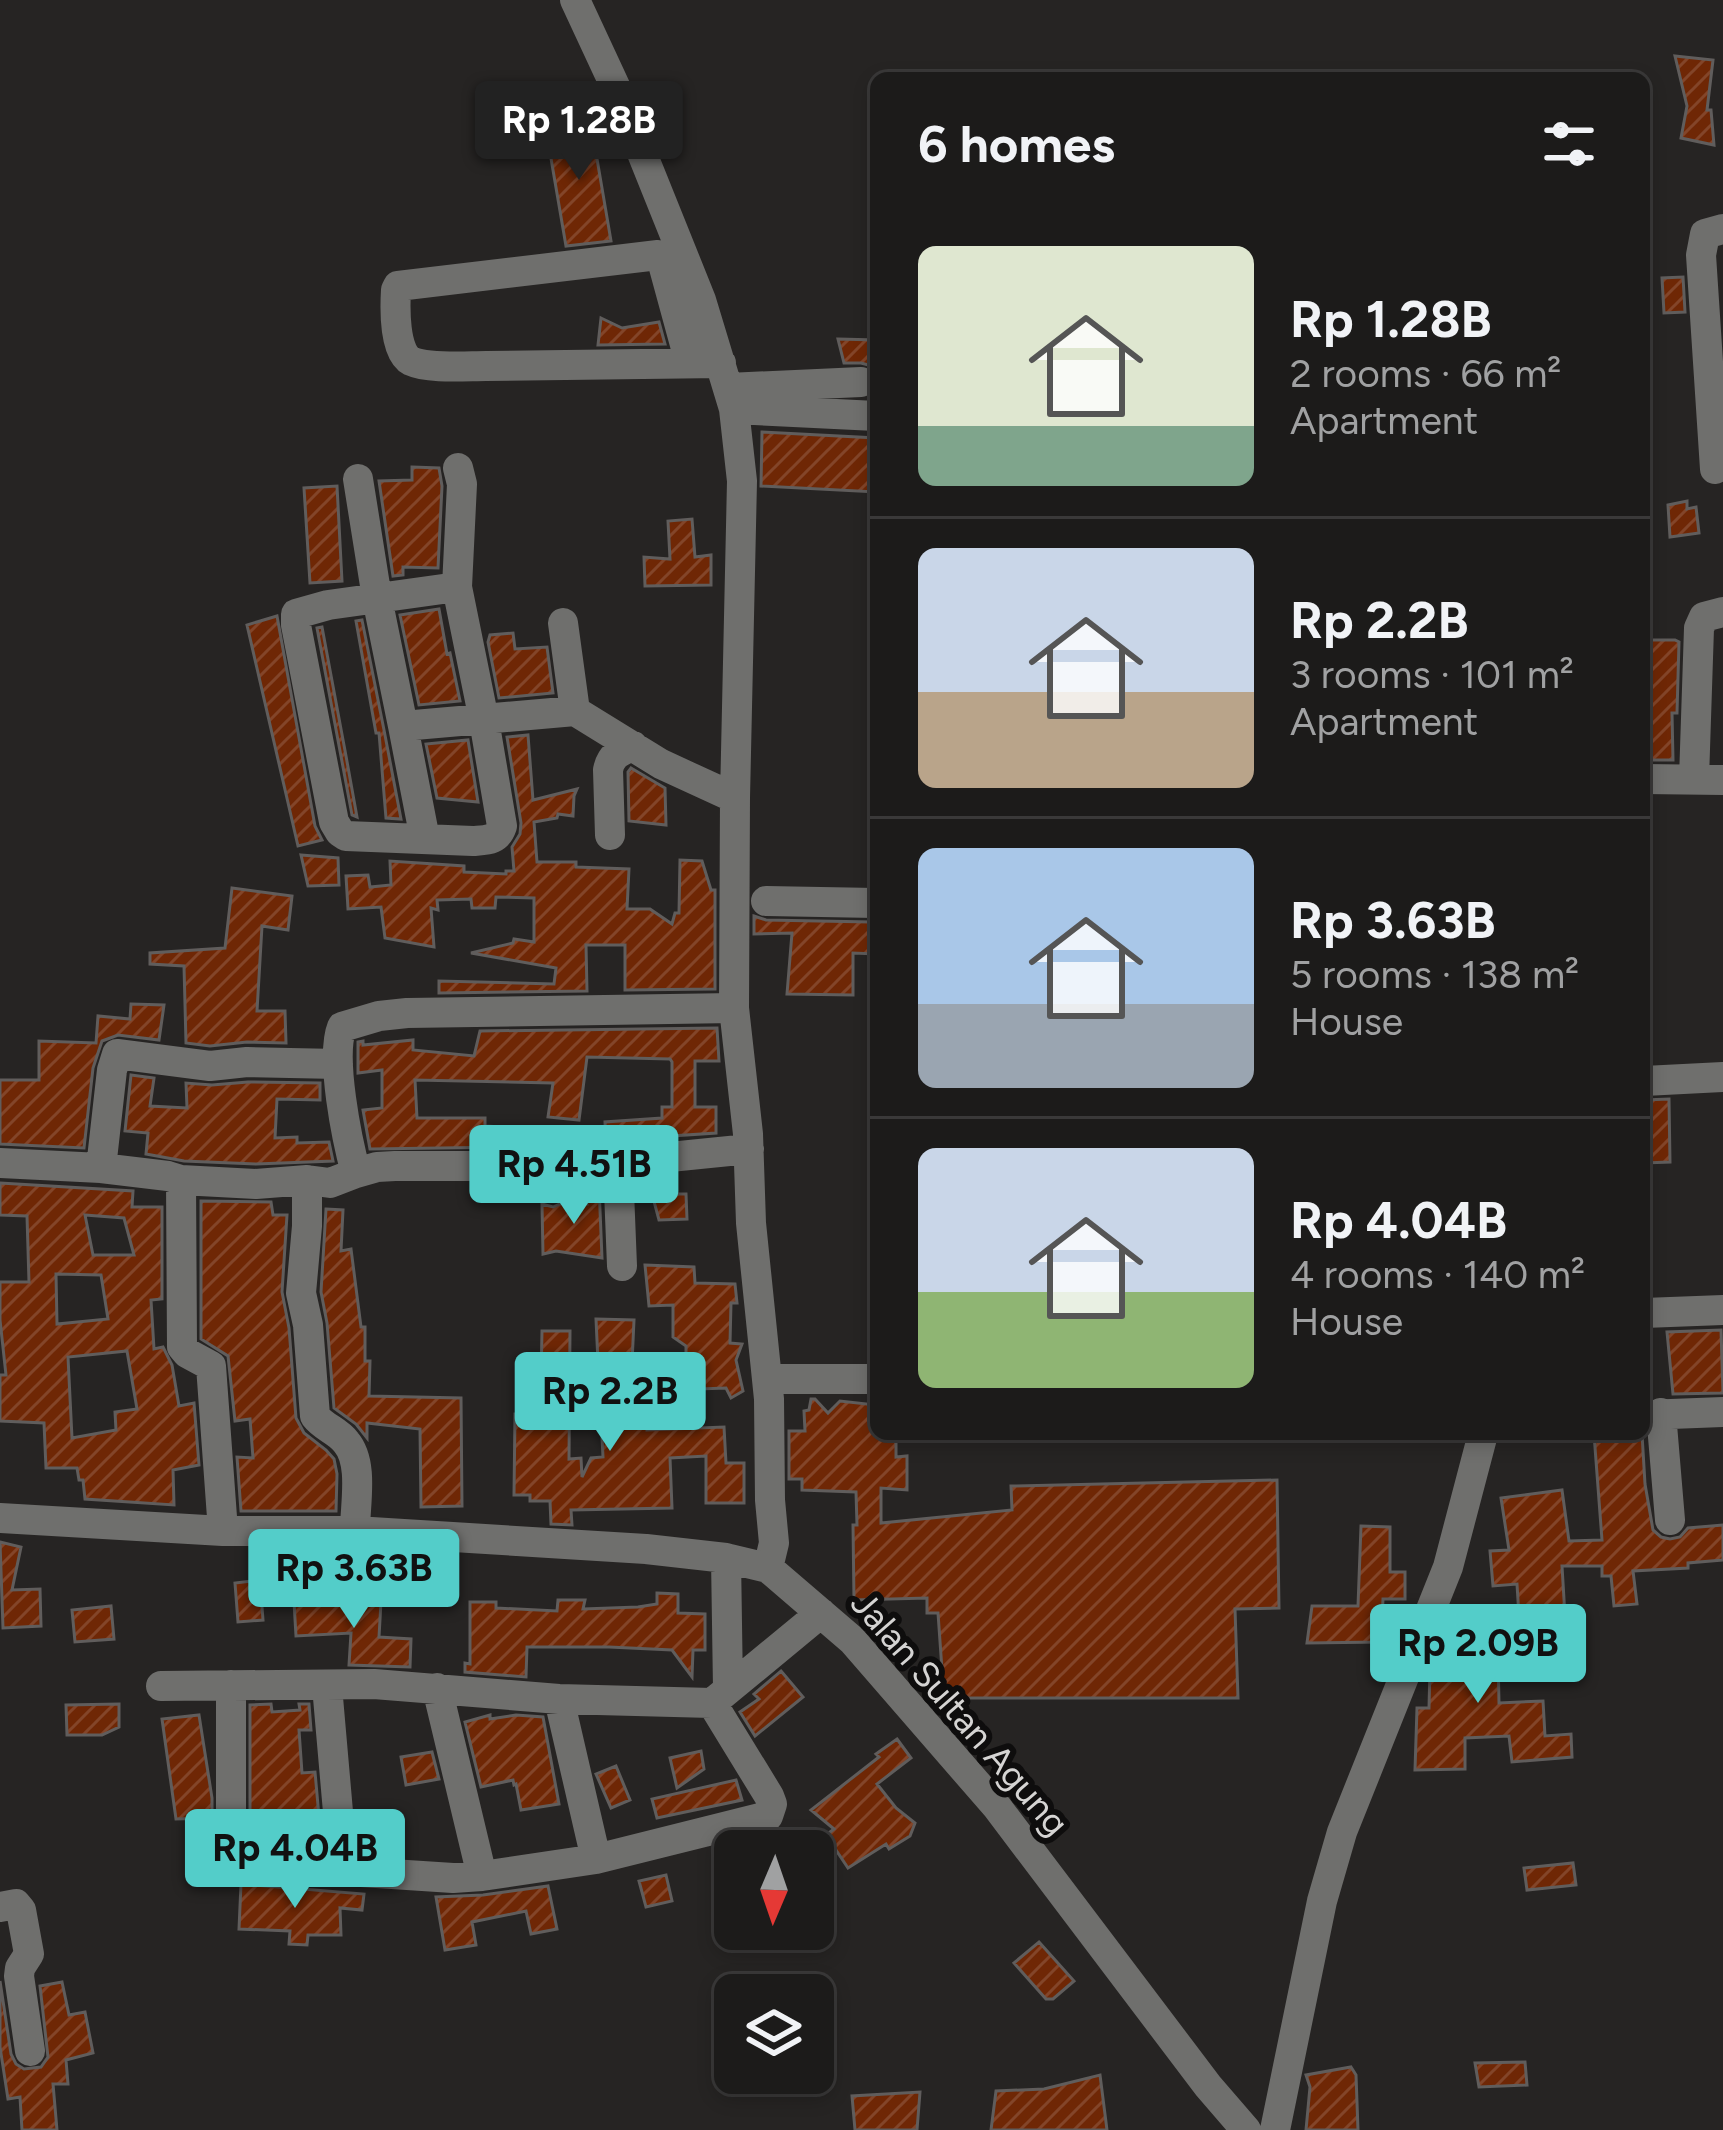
<!DOCTYPE html>
<html lang="en">
<head>
<meta charset="utf-8">
<style>
	body { margin:0; font-family:Figtree,sans-serif; background:#252423; color:#f1f3f6; height:100vh; display:flex; flex-direction:column; font-size:45px; white-space:nowrap }
	* { box-sizing:border-box; margin:0 }
	p { font-size:39px; color:#a0a1a2 }
	.icon { flex:none; width:66px; height:66px; fill:none; stroke:currentColor; stroke-width:2; stroke-linecap:round; stroke-linejoin:round }
	.map { position:relative; flex:1; overflow:hidden }
	.sheet { position:absolute; left:870px; top:72px; width:780px; height:1368px; display:flex; flex-direction:column; background:#1c1b1a; border-radius:18px; box-shadow:0 6px 18px #0003,0 0 0 3px #3a3939 }
	.sheet>* { flex:none }
	.needle { width:78px; rotate:182deg }
	.tools { position:absolute; left:714px; top:1830px; display:grid; gap:24px }
	.tools a { display:grid; place-items:center; width:120px; height:120px; border-radius:18px; background:#1c1b1a; box-shadow:0 6px 18px #0003,0 0 0 3px #3a3939; font-size:60px }
	.price { position:absolute; translate:-50% -102px; padding:0 27px; border-radius:12px; background:#53cdc9; color:#111; font-size:39px; line-height:78px; filter:drop-shadow(0 3px 6px #0008) }
	.price::after { content:''; position:absolute; left:50%; top:72px; width:36px; height:27px; margin-left:-18px; background:inherit; clip-path:polygon(0 0,100% 0,50% 100%) }
	.price.current { background:#222; color:#fff }
	ul { padding:0; list-style:none }
	li { display:flex; align-items:center; gap:36px; height:300px; padding:0 48px }
	li+li { border-top:3px solid #3a3939 }
	li span { display:grid; place-items:center; flex:none; width:336px; height:240px; border-radius:18px; color:#555 }
	li>.icon { margin-inline-start:auto }
	span .icon { width:144px; height:144px; fill:#fffc; stroke-width:1 }
	li b { font-size:51px }
	h2 { display:flex; justify-content:space-between; align-items:center; height:144px; padding:0 48px; font-size:51px }
	.map>svg:first-child { display:block }
</style>
</head>
<body>
<div class="map">
<svg width="1723" height="2130" viewBox="0 0 1723 2130">
	<defs>
		<pattern id="building-hatch" width="6" height="6" patternUnits="userSpaceOnUse" patternTransform="scale(3)"><rect width="6" height="6" fill="#6f2705"/><path d="M-1 1l2-2M0 6l6-6M5 7l2-2" fill="none" stroke="#834529"/></pattern>
	</defs>
	<rect width="100%" height="100%" fill="#262423"/>
	<path fill="url(#building-hatch)" stroke="#605d5c" stroke-width="3" fill-rule="evenodd" d="M1675,56L1713,60L1707,110H1711L1714,145L1681,138L1687,106Z
		M589,112L611,241L566,246L547,135Z
		M1683,277L1685,312L1664,313L1662,278Z
		M601,318L622,328L659,322L665,344L598,345Z
		M838,339L876,340V367L861,363H844Z
		M762,432L876,438V492L761,486Z
		M412,467L439,468L442,486L438,568L403,567V575L393,576L379,481L412,480Z
		M337,486L342,581L310,583L304,488Z
		M1687,501V509L1696,507L1699,533L1670,537L1668,505Z
		M692,519L695,557L711,555V585L645,586L644,557L670,559L668,521Z
		M439,609L447,654L450,653L460,701L419,705L400,615Z
		M277,616L315,826L322,840L298,846L247,625Z
		M362,620L384,730L401,819L386,818L379,733H376L356,621Z
		M322,627L346,756L357,817L352,815L317,628Z
		M513,633L515,649L547,647L553,693L499,698L488,642L490,635Z
		M1645,640H1675L1679,642L1677,713H1672L1673,760H1644Z
		M528,735L533,800L577,789L574,796L573,816L558,814L557,818L534,822L537,862H576V867L629,869L627,909H650L672,924L675,913H679L680,860L702,861L711,890H715V989L625,990V945H586L587,991L439,993V981L554,984L556,968L471,953L513,943L514,939L534,942V898L496,897L495,908H472L471,899L437,900L438,910L431,908L434,947L385,938L381,907L348,909L346,876L368,875L370,887L391,885L390,861L464,866V872L506,874V871H514L512,847L520,834L521,823L507,737Z
		M468,740L478,802L437,798L426,744Z
		M631,768L665,788L666,825L629,821L628,772Z
		M301,855L338,858L339,885L308,886Z
		M232,888L292,896L288,930L262,926L257,1011H285L286,1043L247,1042L210,1046L186,1043L184,966L150,964V953L225,948Z
		M754,916L766,920L870,922L869,925H876V954L853,953V995L787,994L792,933L754,934Z
		M131,1004L164,1005L159,1040L118,1035L102,1041L93,1068L84,1148L0,1144V1080H39V1041L96,1043L98,1016L130,1019Z
		M717,1028L719,1061H695V1107H716V1133L641,1138V1141L606,1147L605,1122L662,1118V1107H672V1062L670,1059L587,1057L579,1120L548,1117L553,1083L415,1080L417,1118H485V1126L517,1128L516,1147L370,1149L363,1110L382,1108V1070L358,1073V1042L363,1041V1045L413,1040V1050L474,1056L480,1031Z
		M131,1075L154,1078L150,1106L187,1108L186,1083L212,1085L248,1082L320,1083V1100L277,1099L275,1138L297,1137V1143L329,1142L333,1161L256,1164L184,1161L146,1154L148,1133L125,1131Z
		M1669,1099L1670,1162L1644,1163V1100Z
		M0,1183L133,1191L132,1207H162V1299L151,1300L154,1349L163,1347L172,1365L179,1406L194,1403L199,1465L173,1470L174,1505L85,1499L83,1480H79L77,1468H46L44,1423L0,1421V1375H6L0,1320V1282H29L27,1216L0,1215ZM85,1215L124,1218L134,1255H93ZM56,1274L101,1275L108,1319L57,1324ZM127,1351L137,1409L115,1412L116,1430L72,1438L68,1357Z
		M584,1186H599L602,1258L556,1251L543,1254L542,1204L553,1207L562,1203L587,1204Z
		M652,1194H686L687,1219L659,1220Z
		M201,1201L271,1202L273,1215H287L282,1292L289,1328L296,1418L304,1433L326,1450L334,1459L337,1474L336,1511H241L237,1457L253,1458L250,1419L235,1421L228,1356L201,1339Z
		M326,1209L343,1210L341,1251L351,1249L361,1327H365V1361H370L369,1396L461,1398L462,1506L421,1507L420,1429L367,1423V1438L356,1424L334,1408L327,1323L321,1292Z
		M645,1265L694,1267L695,1283L735,1284L737,1303H731L730,1343L742,1344L736,1360L743,1391L731,1398L726,1388L699,1389L697,1381H686V1346L673,1337V1305L649,1306Z
		M596,1319L634,1320L632,1363L598,1362Z
		M1721,1330L1723,1393L1673,1394L1667,1332Z
		M542,1331H570L569,1459L581,1458L582,1477L591,1458L603,1457L602,1437H605L619,1405L645,1406L644,1422L647,1421V1430L724,1427L726,1463H744V1503H706V1456L670,1458L672,1508L571,1510L572,1525L551,1524L550,1501H530V1495H514L515,1414H565L541,1379Z
		M811,1399H815L828,1413L840,1401L876,1405V1434H896V1457L907,1456V1490L881,1488V1523L1012,1510L1011,1486L1277,1480L1279,1608L1235,1609L1238,1698H944L938,1613H927V1598L854,1600L853,1525H857L856,1492L802,1490V1479H789V1431H805L804,1411L809,1410Z
		M1594,1434H1642L1645,1484L1653,1530L1661,1537L1670,1539L1680,1537L1688,1528L1723,1525V1560L1688,1563V1568L1633,1571L1637,1604L1614,1606L1611,1576H1602V1566H1562L1565,1616H1575L1578,1650L1548,1653L1545,1615L1519,1617L1517,1584L1493,1586L1490,1551L1509,1550L1501,1498L1562,1490L1569,1541L1602,1540Z
		M1361,1526L1390,1527V1572H1405V1599H1383L1381,1642L1307,1643L1312,1606H1358Z
		M0,1542L21,1547L12,1590L40,1589L41,1626L3,1628Z
		M260,1580L263,1620L238,1622L235,1583Z
		M657,1593L678,1594V1613L705,1614V1650H693L692,1677L672,1650L609,1647H527L526,1677L465,1672V1663L470,1664V1602H496V1608L557,1611L558,1600H585L583,1609L638,1607L657,1604Z
		M355,1600L381,1602L379,1637L411,1639L410,1667L349,1665L351,1633L296,1636L294,1602Z
		M111,1606L114,1639L75,1642L72,1610Z
		M1505,1624L1507,1655L1498,1656L1499,1703L1543,1701L1545,1736L1571,1734L1572,1757L1512,1762L1509,1736L1465,1738V1769L1415,1770L1417,1708H1429L1430,1668H1446V1627Z
		M781,1671L803,1697L755,1736L740,1712L759,1699L754,1694Z
		M119,1704V1727L102,1735H67L66,1705Z
		M271,1704L272,1712L300,1710L299,1704H309L311,1730H299L302,1773L315,1772L322,1850L289,1843L250,1841V1705Z
		M199,1715L212,1798V1818L176,1819L162,1719Z
		M490,1715V1719L516,1715L543,1717L559,1804L521,1810L516,1784L514,1785L513,1780L481,1787L465,1722Z
		M897,1739L911,1758L877,1784L896,1808L915,1823L910,1836L889,1849L886,1844L848,1868L826,1835L834,1829L811,1810L879,1757L876,1754Z
		M701,1751L704,1769L677,1788L670,1758Z
		M432,1752L439,1779L406,1785L401,1757Z
		M616,1766L630,1800L611,1808L596,1774Z
		M736,1780L742,1800L657,1818L652,1799Z
		M1573,1863L1576,1885L1527,1890L1524,1868Z
		M666,1875L672,1901L646,1907L639,1881Z
		M241,1884L364,1894L362,1910L340,1908L341,1935H308L307,1945L289,1944L290,1931L239,1929Z
		M548,1886L557,1929L531,1934L526,1911L472,1922L476,1945L445,1950L436,1897L483,1895Z
		M1039,1942L1074,1981L1053,1999H1046L1014,1963Z
		M0,1981L11,2054L16,2064L24,2069L41,2067L48,2057L40,1986L62,1982L69,2015L85,2012L93,2053L66,2060L68,2084H53L57,2130H22L20,2097L8,2099L0,2047Z
		M1525,2062L1527,2085L1479,2087L1475,2063Z
		M1351,2067L1356,2075L1358,2130H1306L1310,2087L1306,2075Z
		M1100,2075L1107,2130H991L996,2091L1044,2089Z
		M920,2092L917,2130H855L852,2096Z"/>
	<g fill="none" stroke-linecap="round" stroke-linejoin="round">
		<path stroke="#6f6f6d" stroke-width="30" d="M575,0L615,86L701,300L734,409L742,481L735,798L734,1008L748,1134L751,1223L769,1399L770,1500L774,1543L768,1568
			M690,363L663,264L658,255L398,286L396,290C395,307 394,352 411,361C428,369 466,366 486,366C564,365 643,364 721,363
			M728,388L861,382
			M734,409L876,416
			M1715,469L1701,255L1705,234L1723,229
			M358,479L377,598L403,726L575,711L661,764L735,798
			M457,587L328,605L296,614V625L334,822L340,832L346,836L473,841C487,840 497,841 502,826L484,720L457,587L462,484L458,468
			M563,623L575,711
			M403,726L425,839
			M1644,779L1723,780
			M1694,779L1699,628L1704,617L1723,612
			M610,835L608,770C611,755 619,752 633,746
			M766,901L876,903
			M1644,1081L1723,1077
			M0,1163L101,1168L168,1176L181,1180L256,1184L307,1180L330,1183L356,1173C347,1140 330,1057 342,1027L379,1016L407,1013L734,1008
			M618,1166L622,1266
			M101,1168L112,1070L117,1054L210,1066L247,1062L338,1064
			M356,1173L377,1167L395,1166H618L650,1159L749,1149
			M181,1180L182,1347L187,1353L211,1366L223,1531
			M307,1180V1226L301,1293L308,1325L315,1416C324,1428 337,1430 346,1442C364,1463 355,1504 355,1531
			M1644,1313L1723,1310
			M767,1379H876
			M1661,1413L1670,1520
			M1645,1415L1723,1412
			M0,1518L223,1531H355L646,1549L726,1558L768,1568L852,1640L997,1807L1208,2086L1246,2130
			M726,1558L728,1689
			M231,1685V1850L238,1864L453,1878L482,1876L596,1859L768,1816L772,1804L769,1796L712,1703
			M161,1686L374,1684L559,1699L712,1703L821,1613
			M327,1686L343,1869
			M437,1688L482,1876
			M559,1699L596,1859
			M0,1907L16,1904L21,1910L29,1954L20,1968L19,1976L30,2051
			M1275,2130L1322,1901L1342,1832L1448,1567L1483,1434"/>
	</g>
	<g text-anchor="middle" dominant-baseline="central" stroke-width="12" stroke-linejoin="round" paint-order="stroke">
		<g font-size="36" fill="#d5d4d3" stroke="#0e0d0d">
			<text transform="translate(960 1713) rotate(49)">Jalan Sultan Agung</text>
		</g>
	</g>
</svg>
<div class="tools">
<a><svg class="needle" viewBox="-14 -14 28 28"><path d="M0-13l5 13h-10z" fill="#e53935"/><path d="M0 13l5-13h-10z" fill="#a0a1a2"/></svg></a>
<a><svg class="icon" aria-label="layers" viewBox="0 0 24 24"><path d="M12 4l9 5-9 5-9-5zM3 14l9 5 9-5"/></svg></a>
</div>
<b class="price current" style="left:579px;top:183px">Rp 1.28B</b>
<b class="price" style="left:574px;top:1227px">Rp 4.51B</b>
<b class="price" style="left:610px;top:1454px">Rp 2.2B</b>
<b class="price" style="left:354px;top:1631px">Rp 3.63B</b>
<b class="price" style="left:1478px;top:1706px">Rp 2.09B</b>
<b class="price" style="left:295px;top:1911px">Rp 4.04B</b>
<section class="sheet">
<h2>6 homes<svg class="icon" aria-label="filters" viewBox="0 0 24 24"><path d="M4 7h16M4 17h16"/><circle cx="9" cy="7" r="2"/><circle cx="15" cy="17" r="2"/></svg></h2>
<ul>
<li><span style="background:linear-gradient(#dfe7d0 75%,#7fa58c 0)"><svg class="icon" aria-label="home" viewBox="0 0 24 24"><path d="M3 11l9-7 9 7M6 9v11h12V9"/></svg></span><div><b>Rp 1.28B</b><p>2 rooms · 66 m²</p><p>Apartment</p></div></li>
<li><span style="background:linear-gradient(#c9d6e8 60%,#b9a48a 0)"><svg class="icon" aria-label="home" viewBox="0 0 24 24"><path d="M3 11l9-7 9 7M6 9v11h12V9"/></svg></span><div><b>Rp 2.2B</b><p>3 rooms · 101 m²</p><p>Apartment</p></div></li>
<li><span style="background:linear-gradient(#a9c7e8 65%,#9aa5b1 0)"><svg class="icon" aria-label="home" viewBox="0 0 24 24"><path d="M3 11l9-7 9 7M6 9v11h12V9"/></svg></span><div><b>Rp 3.63B</b><p>5 rooms · 138 m²</p><p>House</p></div></li>
<li><span style="background:linear-gradient(#c9d6e8 60%,#8fb573 0)"><svg class="icon" aria-label="home" viewBox="0 0 24 24"><path d="M3 11l9-7 9 7M6 9v11h12V9"/></svg></span><div><b>Rp 4.04B</b><p>4 rooms · 140 m²</p><p>House</p></div></li>
</ul>
</section>
</div>
</body>
</html>
